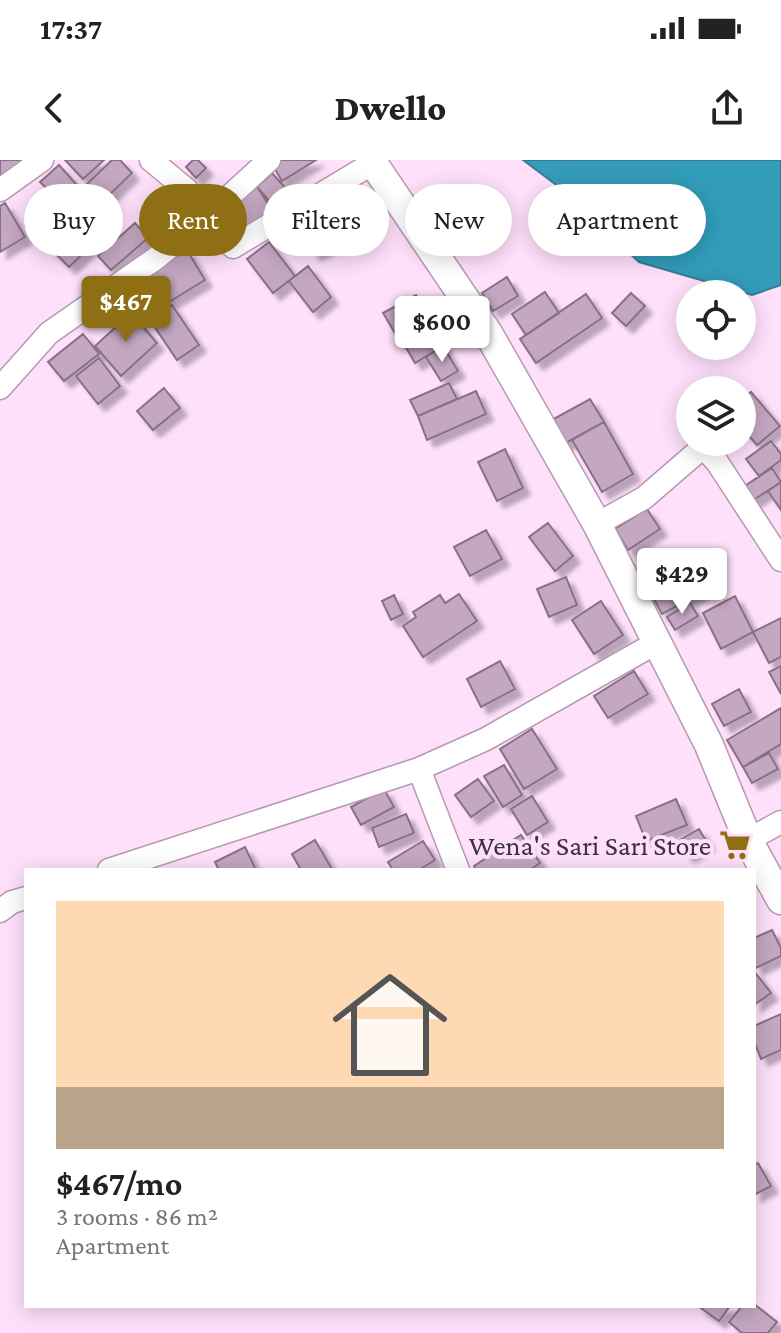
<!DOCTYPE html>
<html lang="en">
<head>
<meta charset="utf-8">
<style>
	body { margin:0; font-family:"Crimson Pro",serif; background:#f6f6f6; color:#222; height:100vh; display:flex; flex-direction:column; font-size:30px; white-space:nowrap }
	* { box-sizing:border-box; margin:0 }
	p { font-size:26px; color:#767676 }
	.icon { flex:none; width:44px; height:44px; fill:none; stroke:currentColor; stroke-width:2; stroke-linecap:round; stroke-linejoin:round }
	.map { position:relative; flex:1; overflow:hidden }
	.side { position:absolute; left:24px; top:708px; width:732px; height:440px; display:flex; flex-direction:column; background:#fff; border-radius:0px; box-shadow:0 4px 20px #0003 }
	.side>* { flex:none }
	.hud { position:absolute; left:24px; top:24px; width:734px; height:72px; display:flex; gap:16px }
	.buttons { position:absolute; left:676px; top:120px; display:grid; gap:16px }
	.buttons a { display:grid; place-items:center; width:80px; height:80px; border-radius:50%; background:#fff; box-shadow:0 4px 20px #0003; font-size:40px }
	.price { position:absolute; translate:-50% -68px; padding:0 18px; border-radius:8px; background:#fff; color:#222; font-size:26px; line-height:52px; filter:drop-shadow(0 2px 4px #0008) }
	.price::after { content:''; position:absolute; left:50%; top:48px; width:24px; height:18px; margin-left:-12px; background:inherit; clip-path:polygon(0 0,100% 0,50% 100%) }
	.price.active { background:#8f6f14; color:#fff }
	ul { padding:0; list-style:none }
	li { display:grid; align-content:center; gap:16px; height:424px; padding:0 32px }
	li span { display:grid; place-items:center; height:248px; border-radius:0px; color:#555 }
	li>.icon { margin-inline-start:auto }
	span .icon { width:144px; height:144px; fill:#fffc; stroke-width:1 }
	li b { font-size:34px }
	.chip { padding:0 28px; border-radius:36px; background:#fff; box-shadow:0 4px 20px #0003; font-size:28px; line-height:72px }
	.chip.active { background:#8f6f14; color:#fff }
	.status { display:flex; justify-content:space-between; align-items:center; height:56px; padding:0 40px; background:#fff; direction:ltr }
	.status svg { height:22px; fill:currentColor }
	header { display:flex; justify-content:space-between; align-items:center; height:104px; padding:0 32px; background:#fff; font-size:36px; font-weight:800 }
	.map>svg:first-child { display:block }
</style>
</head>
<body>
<div class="status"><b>17:37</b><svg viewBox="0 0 49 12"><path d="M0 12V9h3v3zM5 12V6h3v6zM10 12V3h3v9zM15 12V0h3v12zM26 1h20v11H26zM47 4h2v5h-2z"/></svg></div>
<header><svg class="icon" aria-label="back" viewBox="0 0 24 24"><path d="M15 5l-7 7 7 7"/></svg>Dwello<svg class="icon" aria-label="share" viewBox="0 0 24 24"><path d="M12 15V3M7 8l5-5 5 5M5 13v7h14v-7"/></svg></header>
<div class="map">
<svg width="781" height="1173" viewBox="0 0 781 1173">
	<defs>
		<filter id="shadow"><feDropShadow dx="7" dy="7" stdDeviation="2" flood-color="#0004"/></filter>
	</defs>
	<rect width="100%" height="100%" fill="#fee0fb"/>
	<path fill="#329cb9" stroke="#367c94" stroke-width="2" d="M523,0H781V125L752,135L639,102L555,24Z"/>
	<path fill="#c4a7c2" stroke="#896f87" stroke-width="2" filter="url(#shadow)" d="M0,0H19L23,4L0,19Z
		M65,0H104L83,19Z
		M112,0H120L132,13L103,41L87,24Z
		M193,0H198L206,8L196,18L186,7Z
		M272,0H316L282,21L270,1Z
		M59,5L76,24L58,40L40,22Z
		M272,13L297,41L281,54L257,27Z
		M254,22L276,56L249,74L227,40Z
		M352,29L366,49L340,66L327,46Z
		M5,43L25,77L0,92V46Z
		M49,43L62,58L38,80L25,66Z
		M320,53L335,83L314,94L298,65Z
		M67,60L92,85L69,107L44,82Z
		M135,63L148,78L111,110L98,96Z
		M269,82L295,116L273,133L247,99Z
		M187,90L205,120L143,158L125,128Z
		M308,106L331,137L313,152L289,121Z
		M507,117L518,136L493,151L482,133Z
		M545,132L559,153L526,175L512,154Z
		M631,133L645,146L626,166L612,153Z
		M586,134L602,158L536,203L520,179Z
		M416,135L431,161L399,180L383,153Z
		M172,145L199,185L177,200L150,160Z
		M131,153L157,183L121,216L95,186Z
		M432,167L443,186L415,203L404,184Z
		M83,174L99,194L64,221L48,202Z
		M443,186L458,211L441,221L426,197Z
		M99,198L120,226L98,244L76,216Z
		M449,223L457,239L418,256L410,240Z
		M164,228L180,248L153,270L137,251Z
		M476,231L486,254L427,280L418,256Z
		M751,232L780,266L757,285L742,268V239Z
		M590,239L604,262L562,285L550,261Z
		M604,262L633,314L602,332L572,280Z
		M771,281L781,294V300L759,316L746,299Z
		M505,289L523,328L497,341L478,302Z
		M772,308L781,322L749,343L740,329Z
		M781,322V350L768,331Z
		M647,349L660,369L628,390L615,369Z
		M548,363L573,396L555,411L529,377Z
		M486,370L502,399L470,416L454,387Z
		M681,398L691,415L656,433L647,416Z
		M691,415L701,433L662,454L652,436Z
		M566,417L577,445L549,457L537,429Z
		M459,434L477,461L423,497L403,466L416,457L413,452L440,435L445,443Z
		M394,435L403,454L391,460L382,441Z
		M735,436L753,472L721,489L703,453Z
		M601,441L623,475L594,494L572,460Z
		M690,443L698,456L675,470L667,457Z
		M781,458V497L769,503L753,472Z
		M500,501L515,529L481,547L467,519Z
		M781,506V534L769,512Z
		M634,511L648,534L608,558L594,536Z
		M739,529L751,552L724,566L712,544Z
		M781,548V584L743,607L727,580Z
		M532,569L557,609L524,629L500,589Z
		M769,593L778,609L752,623L743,607Z
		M504,605L522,635L503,647L484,616Z
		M478,619L494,641L471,657L455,635Z
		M384,629L394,647L361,665L351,647Z
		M532,636L548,662L527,675L511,649Z
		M676,639L687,665L646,681L636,656Z
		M406,654L414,673L379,687L372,668Z
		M699,669L708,684L687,696L678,681Z
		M521,675L540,703L530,710H476L474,706Z
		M315,680L332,709L331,710H301L292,694Z
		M423,681L435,700L419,710H393L388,702Z
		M245,687L256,710H219L215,702Z
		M772,770L781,788V796L756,808L754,803V778Z
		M754,811L771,833L754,845Z
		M781,854V890L761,899L754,881V866Z
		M758,1003L771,1026L754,1035V1005Z
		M754,1144L777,1162L768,1173H742L729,1162L742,1146H754Z
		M698,1146H730L719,1161Z"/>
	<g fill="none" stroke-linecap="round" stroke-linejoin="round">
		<defs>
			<path id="minor" d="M151,0L187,30L233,87L373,3
				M0,30L42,0
				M0,228L49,173L155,99L207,57L269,0
				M597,364L644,338L703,287L717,302L781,400
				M419,609L458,710
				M748,680L781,662
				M109,710L419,609L486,579L656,483
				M0,751L12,742L26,738"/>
			<path id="major" d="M371,0L488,173L597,364L709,585L748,680L781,740"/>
		</defs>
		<use href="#minor" stroke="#b599b3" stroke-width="25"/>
		<use href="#major" stroke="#b599b3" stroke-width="31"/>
		<use href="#minor" stroke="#fff" stroke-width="22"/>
		<use href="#major" stroke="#fff" stroke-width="28"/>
	</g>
	<defs>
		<symbol id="supermarket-bare" viewBox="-9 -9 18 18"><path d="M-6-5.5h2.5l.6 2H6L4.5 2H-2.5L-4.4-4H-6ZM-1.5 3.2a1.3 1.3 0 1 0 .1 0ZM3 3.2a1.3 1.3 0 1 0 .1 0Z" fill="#8f6f14" stroke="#fee0fb" stroke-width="2.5" paint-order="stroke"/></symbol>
	</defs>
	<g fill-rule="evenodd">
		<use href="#supermarket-bare" x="713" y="663" width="44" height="44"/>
	</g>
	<g text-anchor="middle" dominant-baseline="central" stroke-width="8" stroke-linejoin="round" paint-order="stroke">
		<g font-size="28" fill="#3f333e" stroke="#fee0fb" text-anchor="end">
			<text x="711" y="685">Wena's Sari Sari Store</text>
		</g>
	</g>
</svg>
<div class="buttons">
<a><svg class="icon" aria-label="locate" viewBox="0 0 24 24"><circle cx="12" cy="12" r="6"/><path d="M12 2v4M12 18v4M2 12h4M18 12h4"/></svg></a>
<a><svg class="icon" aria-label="layers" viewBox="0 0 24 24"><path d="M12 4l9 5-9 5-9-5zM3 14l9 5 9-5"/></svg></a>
</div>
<b class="price active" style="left:126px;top:184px">$467</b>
<b class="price" style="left:442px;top:204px">$600</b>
<b class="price" style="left:682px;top:456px">$429</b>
<div class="hud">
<a class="chip">Buy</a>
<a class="chip active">Rent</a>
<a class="chip">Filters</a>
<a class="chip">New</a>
<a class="chip">Apartment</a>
</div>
<section class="side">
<ul>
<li><span style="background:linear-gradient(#ffd9b3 75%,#b9a48a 0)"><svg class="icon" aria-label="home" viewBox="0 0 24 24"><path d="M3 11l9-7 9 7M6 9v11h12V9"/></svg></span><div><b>$467/mo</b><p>3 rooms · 86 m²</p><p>Apartment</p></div></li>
</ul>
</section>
</div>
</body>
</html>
